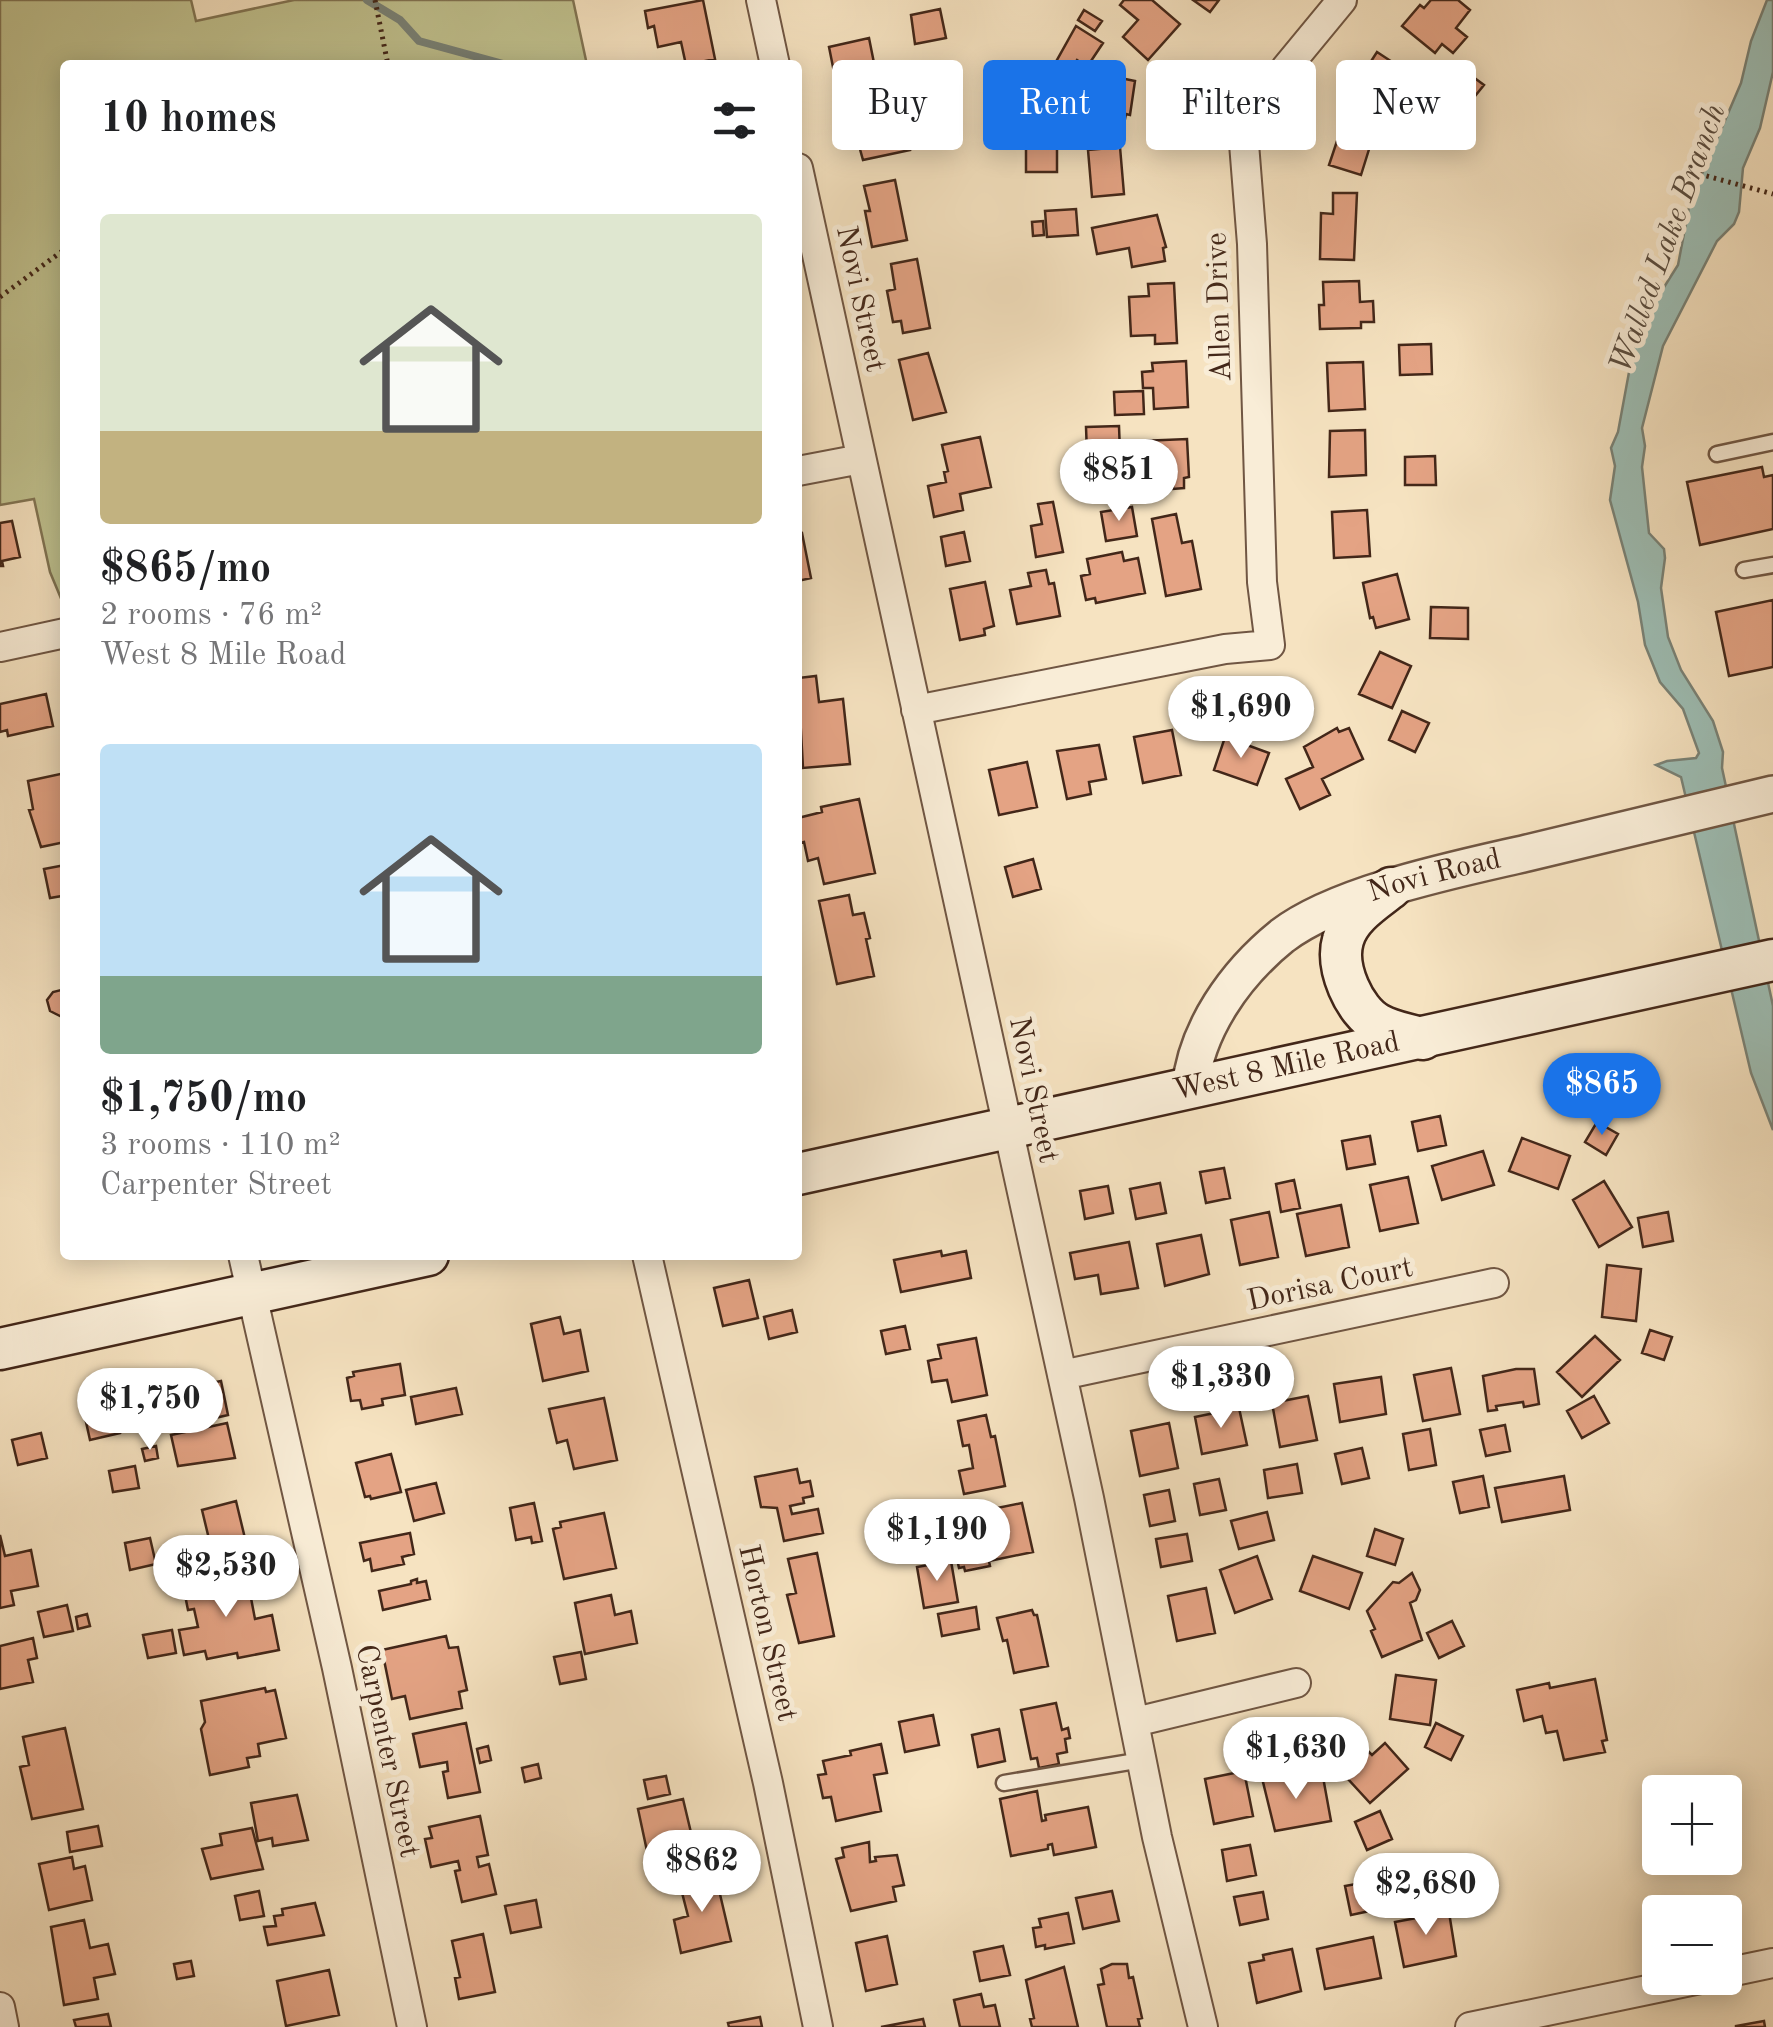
<!DOCTYPE html>
<html lang="en">
<head>
<meta charset="utf-8">
<style>
	body { margin:0; font-family:"Old Standard TT",serif; background:#f2f2f2; color:#202124; height:100vh; display:flex; flex-direction:column; font-size:38px; white-space:nowrap }
	* { box-sizing:border-box; margin:0 }
	p { font-size:32px; color:#757577 }
	.icon { flex:none; width:55px; height:55px; fill:none; stroke:currentColor; stroke-width:2; stroke-linecap:round; stroke-linejoin:round }
	.map { position:relative; flex:1; overflow:hidden }
	.drawer { position:absolute; left:60px; top:60px; width:742px; height:1200px; display:flex; flex-direction:column; background:#fff; border-radius:10px; box-shadow:0 5px 25px #0003 }
	.drawer>* { flex:none }
	.hud { position:absolute; left:832px; top:60px; width:790px; height:90px; display:flex; gap:20px }
	.buttons { position:absolute; left:1642px; top:1775px; display:grid; gap:20px }
	.buttons a { display:grid; place-items:center; width:100px; height:100px; border-radius:10px; background:#fff; box-shadow:0 5px 25px #0003; font-size:50px }
	.price { position:absolute; translate:-50% -85px; padding:0 22px; border-radius:35px; background:#fff; color:#222; font-size:32px; line-height:65px; filter:drop-shadow(0 2px 5px #0008) }
	.price::after { content:''; position:absolute; left:50%; top:60px; width:30px; height:22px; margin-left:-15px; background:inherit; clip-path:polygon(0 0,100% 0,50% 100%) }
	.price.on { background:#1a73e8; color:#fff }
	ul { padding:0; list-style:none }
	li { display:grid; align-content:center; gap:20px; height:530px; padding:0 40px }
	li span { display:grid; place-items:center; height:310px; border-radius:10px; color:#555 }
	li>.icon { margin-inline-start:auto }
	span .icon { width:180px; height:180px; fill:#fffc; stroke-width:1 }
	li b { font-size:42px }
	h2 { display:flex; justify-content:space-between; align-items:center; height:120px; padding:0 40px; font-size:42px }
	.chip { padding:0 35px; border-radius:10px; background:#fff; box-shadow:0 5px 25px #0003; font-size:35px; line-height:90px }
	.chip.on { background:#1a73e8; color:#fff }
	.map>svg:first-child { display:block }
</style>
</head>
<body>
<div class="map">
<svg width="1773" height="2027" viewBox="0 0 1773 2027">
	<rect width="100%" height="100%" fill="#f6e3c1"/>
	<filter id="stains"><feTurbulence type="fractalNoise" baseFrequency=".002" numOctaves="4"/><feColorMatrix values="0 0 0 0 .2 0 0 0 0 .09 0 0 0 0 .02 0 0 0 .5 -.17"/></filter>
	<radialGradient id="worn" r=".72"><stop offset=".6" stop-color="#630" stop-opacity="0"/><stop offset="1" stop-color="#630" stop-opacity=".3"/></radialGradient>
	<path fill="#c1c390" stroke="#827554" stroke-width="2.5" d="M0,0H191L196,21L294,0H573L587,65H65V608L50,572L34,499L0,505Z"/>
	<path fill="#9dbeb5" stroke="#798277" stroke-width="2.5" d="M1767,0H1773V72L1760,128L1743,168L1739,212L1734,224L1717,241L1663,346L1642,428L1645,446L1642,467L1649,533L1664,549L1665,558L1661,588L1668,637L1681,670L1713,721L1723,752L1722,768L1773,1006V1130L1751,1073L1681,777L1656,765L1667,761L1696,758L1699,753L1683,709L1660,682L1645,645L1638,602L1610,500L1615,466L1611,448L1618,432L1634,345L1642,322L1678,265L1690,202L1741,83L1751,41Z"/>
	<g fill="none" stroke-linecap="round" stroke-linejoin="round">
		<path stroke="#798277" stroke-width="8" d="M367,0L400,20L419,41L507,65"/>
	</g>
	<path fill="#e4a384" stroke="#432719" stroke-width="2.5" d="M703,0L715,59L686,65L681,42L658,47L654,26L648,28L645,11Z
		M1124,0H1152L1180,24L1148,60L1123,37L1138,20L1120,5Z
		M1193,0H1219L1210,12Z
		M1431,0H1458L1470,10L1456,28L1467,37L1453,53L1442,44L1435,53L1402,26L1420,5L1424,8Z
		M940,9L946,38L915,44L911,15Z
		M1084,10L1102,21L1095,31L1078,20Z
		M1076,26L1103,43L1087,67L1077,60L1071,70L1057,60Z
		M869,38L878,83L838,92L829,47Z
		M1377,52L1409,73L1384,112L1352,91Z
		M1461,68L1484,85L1471,101L1449,84Z
		M1101,74L1135,81L1130,115L1126,114L1124,124L1092,117L1095,105L1068,99L1073,76L1099,81Z
		M899,99L910,150L863,160L849,110Z
		M1344,120L1375,130L1361,175L1329,165Z
		M1026,138L1057,139V172H1026Z
		M1120,147L1124,194L1092,197L1088,150Z
		M895,180L907,240L872,247L865,211H870L864,186Z
		M1333,193H1357L1354,260L1320,259L1321,213L1333,214Z
		M1076,209L1078,235L1047,237L1045,211Z
		M1157,215L1166,247L1163,248L1165,261L1132,267L1129,248L1097,254L1092,228Z
		M1043,221L1044,235L1033,236L1032,222Z
		M917,259L930,328L903,333L901,321L893,322L887,291L895,289L891,264Z
		M1359,281L1360,302L1373,301L1374,322H1361V328L1320,329L1319,305H1324L1323,282Z
		M1174,283L1177,343L1155,344V335L1131,336L1129,297L1149,296L1148,284Z
		M1431,344L1432,374L1400,375L1399,345Z
		M928,353L946,412L913,420L899,360Z
		M1186,361L1188,407L1154,409L1153,388H1143L1142,372L1153,371L1152,363Z
		M1363,362L1365,409L1329,411L1327,363Z
		M1143,391L1144,414L1115,415L1114,392Z
		M1119,426L1120,453L1087,454L1086,427Z
		M1365,430L1366,475L1329,477L1330,431Z
		M980,437L991,487L960,494L963,510L934,517L928,486L946,482L944,472L948,471L942,445Z
		M1187,439L1189,477L1184,478V488L1173,489V478L1143,479L1141,441Z
		M1435,456L1436,485H1405V457Z
		M1762,467L1764,477L1773,475V529L1700,545L1687,482Z
		M1053,502L1063,552L1036,557L1031,526L1042,524L1038,504Z
		M1132,507L1137,536L1106,541L1101,512Z
		M1367,510L1370,556L1334,558L1332,512Z
		M1176,514L1182,543L1192,541L1201,589L1166,596L1152,519Z
		M12,521L20,557L2,561L3,566H0V523Z
		M964,532L970,561L946,566L941,537Z
		M802,533L811,578L798,581V534Z
		M1122,552L1124,561L1138,558L1145,593L1096,603L1095,598L1086,600L1081,576L1090,574L1087,559Z
		M1046,570L1049,584L1054,583L1060,616L1017,624L1010,590L1031,586L1028,573Z
		M1397,574L1409,619L1376,628L1373,617L1370,618L1363,583Z
		M985,582L994,626L984,629L985,635L960,640L950,589Z
		M1773,600V667L1729,676L1716,612Z
		M1431,607L1468,608V639L1430,638Z
		M1380,652L1411,666L1392,708L1359,694Z
		M816,676L819,702L843,699L850,764L803,768L798,678Z
		M46,694L53,726L8,736L7,730L0,732V704Z
		M1402,711L1429,723L1415,752L1389,740Z
		M1337,728L1339,732L1349,728L1363,759L1322,779L1330,795L1300,809L1286,779L1313,767L1304,747Z
		M1172,730L1181,775L1143,783L1134,737Z
		M1225,737L1269,753L1257,785L1214,770Z
		M1099,745L1106,779L1089,782L1091,794L1067,799L1057,751Z
		M1027,762L1037,807L999,815L989,770Z
		M65,773V842L41,847L29,810L33,809L28,781Z
		M859,799L875,873L824,884L818,858L808,861L804,842L800,843L798,818L822,812L821,807Z
		M1033,859L1041,889L1013,897L1005,867Z
		M65,865V910L62,896L50,898L44,869Z
		M849,895L853,915L864,913L870,938L866,939L874,976L837,984L819,901Z
		M65,989V1015L60,1016L50,1011L47,1000L53,992Z
		M1440,1116L1446,1145L1418,1151L1412,1122Z
		M1597,1122L1618,1134L1606,1155L1585,1142Z
		M1370,1136L1375,1164L1347,1169L1342,1141Z
		M1522,1138L1570,1156L1558,1189L1509,1171Z
		M1483,1151L1494,1185L1442,1200L1432,1166Z
		M1224,1168L1230,1198L1206,1203L1200,1172Z
		M1408,1177L1418,1223L1380,1231L1370,1185Z
		M1294,1180L1300,1208L1281,1212L1276,1184Z
		M1604,1181L1632,1227L1599,1247L1573,1200Z
		M1160,1183L1166,1213L1136,1219L1130,1189Z
		M1108,1186L1113,1213L1085,1219L1080,1191Z
		M1341,1205L1349,1247L1306,1256L1297,1214Z
		M1269,1212L1278,1257L1240,1265L1231,1220Z
		M1668,1212L1673,1241L1643,1247L1638,1218Z
		M1201,1235L1209,1274L1165,1286L1157,1244Z
		M1129,1242L1138,1288L1101,1294L1098,1275L1075,1279L1070,1253Z
		M941,1251L942,1256L966,1251L971,1278L901,1292L894,1260Z
		M1607,1265L1641,1269L1636,1321L1602,1317Z
		M749,1280L758,1318L723,1326L714,1288Z
		M792,1310L797,1332L769,1339L764,1317Z
		M560,1317L564,1334L580,1330L588,1371L543,1381L531,1324Z
		M905,1326L910,1349L886,1354L881,1331Z
		M1650,1330L1672,1337L1664,1360L1642,1353Z
		M1595,1336L1620,1360L1582,1397L1557,1372Z
		M976,1338L987,1395L952,1402L947,1380L932,1382L928,1361L941,1358L938,1345Z
		M400,1364L405,1395L382,1399L383,1405L362,1409L360,1400L351,1401L347,1378L354,1376L353,1372Z
		M1451,1368L1460,1414L1423,1421L1414,1375Z
		M1516,1369H1534L1539,1404L1524,1407L1523,1402L1496,1406L1497,1410L1488,1411L1483,1376Z
		M1381,1377L1386,1414L1340,1422L1334,1384Z
		M221,1381L228,1415L185,1425L177,1390Z
		M456,1388L462,1414L416,1424L411,1397Z
		M1308,1396L1317,1440L1280,1447L1272,1403Z
		M1594,1396L1609,1423L1582,1438L1567,1411Z
		M604,1398L617,1460L574,1469L567,1440L557,1443L549,1409Z
		M114,1406L120,1433L90,1440L84,1413Z
		M1239,1408L1247,1445L1202,1454L1195,1417Z
		M986,1415L991,1437L995,1436L1005,1486L964,1494L959,1471L973,1468L969,1445L963,1446L958,1421Z
		M227,1423L235,1458L178,1466L171,1435Z
		M1169,1423L1178,1468L1140,1476L1131,1431Z
		M1505,1425L1510,1451L1486,1456L1480,1430Z
		M1430,1429L1436,1465L1409,1470L1403,1434Z
		M41,1433L47,1458L18,1465L12,1440Z
		M156,1446L158,1458L145,1461L142,1449Z
		M1362,1448L1369,1478L1342,1484L1335,1454Z
		M391,1454L401,1492L371,1499L370,1496L365,1497L356,1463Z
		M1297,1464L1302,1493L1268,1498L1264,1470Z
		M135,1466L139,1488L113,1492L109,1471Z
		M797,1469L800,1483L810,1481L813,1496L803,1498L804,1503L790,1506L792,1514L818,1509L823,1533L784,1541L777,1508L761,1507L755,1477Z
		M1483,1476L1489,1507L1460,1513L1453,1482Z
		M1564,1476L1570,1510L1502,1522L1495,1488Z
		M1219,1479L1226,1510L1200,1515L1194,1484Z
		M436,1483L444,1513L414,1521L406,1490Z
		M1169,1490L1175,1521L1150,1526L1144,1495Z
		M236,1501L249,1555L215,1564L202,1510Z
		M534,1503L542,1541L532,1543L531,1537L516,1540L510,1508Z
		M1022,1503L1033,1552L989,1561L990,1566L965,1571L964,1567L959,1568L948,1518Z
		M1267,1512L1274,1540L1239,1549L1231,1521Z
		M604,1513L616,1568L564,1579L553,1529L561,1527L560,1522Z
		M1375,1529L1403,1539L1395,1565L1367,1556Z
		M410,1533L414,1554L402,1557L404,1564L372,1571L370,1559L364,1561L360,1543Z
		M1187,1534L1192,1561L1161,1567L1156,1539Z
		M0,1535L5,1556L31,1550L38,1586L11,1591L14,1605L0,1608Z
		M150,1538L156,1564L130,1570L125,1543Z
		M817,1553L834,1636L799,1643L787,1595L796,1593L788,1559Z
		M1257,1556L1272,1599L1235,1613L1220,1570Z
		M1313,1556L1362,1573L1349,1609L1300,1591Z
		M951,1561L958,1602L924,1608L917,1567Z
		M246,1572L255,1619L272,1615L279,1650L238,1658L237,1653L207,1659L205,1651L184,1655L179,1630L198,1627L194,1609L188,1610L183,1585Z
		M1412,1573L1420,1590L1416,1600L1410,1603L1422,1640L1382,1657L1371,1631L1375,1629L1367,1611L1393,1582L1399,1583Z
		M417,1579V1583L426,1581L430,1599L383,1610L379,1591L411,1584V1581Z
		M1206,1588L1215,1633L1177,1641L1168,1596Z
		M611,1595L615,1615L631,1611L637,1643L585,1654L575,1603Z
		M67,1605L73,1631L44,1637L38,1612Z
		M976,1607L979,1629L942,1636L938,1614Z
		M1032,1610L1034,1615H1037L1048,1666L1014,1673L1007,1640L1003,1641L997,1618Z
		M87,1614L90,1626L78,1629L76,1617Z
		M1452,1621L1464,1646L1439,1658L1427,1633Z
		M172,1630L176,1653L148,1658L143,1635Z
		M446,1636L449,1648L458,1647L467,1690L459,1692L462,1708L410,1719L405,1696L392,1699L382,1650Z
		M33,1638L37,1658L28,1660L33,1682L0,1689V1646Z
		M581,1652L586,1679L560,1684L554,1657Z
		M1396,1675L1436,1680L1430,1725L1390,1719Z
		M1595,1679L1607,1740L1602,1741L1605,1752L1564,1760L1557,1731L1546,1733L1542,1716L1524,1721L1517,1690L1549,1683L1550,1688Z
		M265,1688L266,1692L275,1690L286,1738L258,1744L260,1756L247,1758L249,1767L210,1775L201,1729L205,1722L201,1701Z
		M1056,1703L1062,1730L1068,1728L1070,1738L1065,1739L1067,1752L1057,1754L1059,1764L1039,1768L1037,1758L1031,1759L1021,1710Z
		M933,1715L939,1745L905,1752L899,1722Z
		M466,1723L480,1792L448,1798L443,1772L448,1771L447,1762L420,1767L413,1734Z
		M1436,1723L1463,1736L1451,1760L1425,1747Z
		M65,1728L83,1809L32,1819L20,1767L29,1765L23,1737Z
		M999,1729L1005,1761L978,1767L972,1735Z
		M1385,1743L1408,1769L1370,1803L1348,1779L1351,1776L1347,1771L1369,1752L1372,1755Z
		M881,1744L887,1773L874,1775L881,1811L836,1821L831,1797L823,1798L818,1775L826,1774L823,1761L851,1755L850,1751Z
		M488,1746L491,1760L480,1763L477,1749Z
		M538,1764L541,1778L525,1782L522,1768Z
		M1244,1771L1253,1816L1214,1824L1205,1779Z
		M1289,1774L1290,1782L1323,1777L1331,1821L1275,1831L1262,1778Z
		M666,1776L670,1794L648,1799L644,1780Z
		M1037,1791L1042,1821L1046,1820L1045,1815L1088,1807L1096,1847L1054,1855L1052,1844L1048,1845V1849L1011,1856L1000,1799Z
		M297,1795L308,1840L273,1846L272,1838L258,1841L251,1803Z
		M683,1799L693,1841L647,1851L638,1809Z
		M1380,1811L1392,1839L1367,1850L1355,1822Z
		M480,1816L488,1855L477,1857L479,1867L489,1864L496,1894L462,1902L455,1871L460,1870L458,1861L431,1867L425,1839L432,1838L429,1827Z
		M98,1826L102,1846L70,1852L67,1832Z
		M252,1828L263,1869L211,1879L202,1849L222,1845L220,1834Z
		M869,1842L870,1862L876,1861L875,1857L897,1855L904,1885L893,1887L896,1901L851,1911L836,1859L844,1857L842,1848Z
		M1250,1845L1256,1875L1227,1881L1222,1850Z
		M72,1857L74,1869L85,1866L92,1900L49,1910L39,1864Z
		M715,1873L731,1941L681,1953L674,1920L688,1916L679,1881Z
		M1373,1881L1379,1909L1351,1915L1345,1886Z
		M259,1891L264,1916L240,1920L235,1896Z
		M1112,1891L1119,1921L1083,1929L1076,1898Z
		M1263,1892L1268,1919L1240,1925L1234,1897Z
		M536,1900L541,1927L511,1933L505,1906Z
		M315,1903L324,1935L268,1945L264,1927L276,1926L274,1916L283,1915L282,1909Z
		M1448,1906L1456,1956L1404,1967L1395,1922L1427,1916L1426,1911Z
		M1068,1913L1074,1943L1045,1949V1945L1036,1947L1033,1928L1041,1927L1039,1919Z
		M84,1920L90,1948L108,1944L115,1974L94,1978L98,1999L64,2005L51,1927Z
		M483,1934L495,1992L459,1999L455,1978L460,1977L452,1941Z
		M887,1936L897,1984L866,1991L856,1943Z
		M1373,1937L1381,1978L1325,1989L1317,1949Z
		M1003,1946L1010,1975L980,1981L974,1952Z
		M1292,1949L1301,1991L1257,2003L1249,1963L1264,1960L1263,1955Z
		M191,1961L194,1976L177,1979L174,1964Z
		M1112,1964H1127L1129,1978L1133,1977L1142,2018L1138,2019L1140,2027H1107L1098,1985L1104,1984L1101,1969Z
		M1064,1967L1078,2027H1032L1030,2019L1034,2018L1026,1980Z
		M329,1970L339,2015L286,2026L277,1981Z
		M981,1994L984,2007L995,2005L1000,2027H960L954,2000Z
		M108,2014L111,2027H76L74,2020Z
		M760,2017L762,2027H729L728,2023Z
		M923,2019L925,2027H881Z
		M1764,2021L1765,2027H1736V2026Z"/>
	<g fill="none" stroke-linecap="round" stroke-linejoin="round">
		<defs>
			<path id="service" d="M1717,454L1773,442
				M1744,570L1773,565
				M1004,1783L1142,1760"/>
			<path id="minor" d="M761,0L775,65
				M798,168L1089,1498L1157,1837L1203,2027
				M798,471L861,459
				M0,647L65,633
				M916,710L1225,649L1270,645L1262,582L1252,244L1243,131L1286,68L1342,0
				M243,1255L337,1668L412,2027
				M647,1255L768,1783L818,2027
				M1062,1375L1494,1283
				M1135,1722L1296,1683
				M1725,1973L1773,1963
				M0,2007L4,2027
				M1470,2027L1705,1978"/>
			<g id="tertiary">
				<path id="s1" d="M1190,1089C1196,1029 1235,974 1282,936C1338,893 1458,869 1527,853C1609,834 1691,814 1773,794"/>
			</g>
			<g id="secondary">
				<path d="M1391,888C1373,902 1349,917 1343,940C1335,967 1354,1011 1378,1024C1391,1032 1409,1034 1423,1039"/>
				<path id="s2" d="M798,1174L1773,960"/>
				<path d="M0,1349L428,1255"/>
			</g>
		</defs>
		<use href="#service" stroke="#705643" stroke-width="19"/>
		<use href="#minor" stroke="#705643" stroke-width="32"/>
		<use href="#tertiary" stroke="#705643" stroke-width="40"/>
		<use href="#secondary" stroke="#432719" stroke-width="45"/>
		<path stroke="#432719" stroke-width="5" stroke-dasharray="2.5 5" stroke-linecap="butt" d="M375,0L388,65
			M1692,172L1773,194
			M0,297L65,249"/>
		<use href="#service" stroke="#f9edd7" stroke-width="14"/>
		<use href="#minor" stroke="#f9edd7" stroke-width="28"/>
		<use href="#tertiary" stroke="#f9edd7" stroke-width="35"/>
		<use href="#secondary" stroke="#f9edd7" stroke-width="40"/>
	</g>
	<g text-anchor="middle" dominant-baseline="central" stroke-width="10" stroke-linejoin="round" paint-order="stroke">
		<g font-size="30" fill="#432719" stroke="#f9edd7">
			<text transform="translate(860 299) rotate(78)">Novi Street</text>
			<text transform="translate(1220 307) rotate(-92)">Allen Drive</text>
			<text stroke="none"><textPath href="#s1" startOffset="348">Novi Road</textPath></text>
			<text stroke="none"><textPath href="#s2" startOffset="500">West 8 Mile Road</textPath></text>
			<text transform="translate(1033 1090) rotate(78)">Novi Street</text>
			<text transform="translate(1330 1285) rotate(-12)">Dorisa Court</text>
			<text transform="translate(767 1633) rotate(77)">Horton Street</text>
			<text transform="translate(387 1751) rotate(78)">Carpenter Street</text>
		</g>
		<g font-size="32" font-style="italic" fill="#5a4d40" stroke="#f9edd7">
			<text transform="translate(1669 239) rotate(-70)">Walled Lake Branch</text>
		</g>
	</g>
	<rect width="100%" height="100%" filter="url(#stains)"/>
	<rect width="100%" height="100%" fill="url(#worn)"/>
</svg>
<div class="buttons">
<a>+</a>
<a>−</a>
</div>
<b class="price" style="left:1119px;top:524px">$851</b>
<b class="price" style="left:1241px;top:761px">$1,690</b>
<b class="price on" style="left:1602px;top:1138px">$865</b>
<b class="price" style="left:1221px;top:1431px">$1,330</b>
<b class="price" style="left:150px;top:1453px">$1,750</b>
<b class="price" style="left:937px;top:1584px">$1,190</b>
<b class="price" style="left:226px;top:1620px">$2,530</b>
<b class="price" style="left:1296px;top:1802px">$1,630</b>
<b class="price" style="left:702px;top:1915px">$862</b>
<b class="price" style="left:1426px;top:1938px">$2,680</b>
<div class="hud">
<a class="chip">Buy</a>
<a class="chip on">Rent</a>
<a class="chip">Filters</a>
<a class="chip">New</a>
</div>
<section class="drawer">
<h2>10 homes<svg class="icon" aria-label="filters" viewBox="0 0 24 24"><path d="M4 7h16M4 17h16"/><circle cx="9" cy="7" r="2"/><circle cx="15" cy="17" r="2"/></svg></h2>
<ul>
<li><span style="background:linear-gradient(#dfe7d0 70%,#c2b280 0)"><svg class="icon" aria-label="home" viewBox="0 0 24 24"><path d="M3 11l9-7 9 7M6 9v11h12V9"/></svg></span><div><b>$865/mo</b><p>2 rooms · 76 m²</p><p>West 8 Mile Road</p></div></li>
<li><span style="background:linear-gradient(#bfe0f5 75%,#7fa58c 0)"><svg class="icon" aria-label="home" viewBox="0 0 24 24"><path d="M3 11l9-7 9 7M6 9v11h12V9"/></svg></span><div><b>$1,750/mo</b><p>3 rooms · 110 m²</p><p>Carpenter Street</p></div></li>
</ul>
</section>
</div>
</body>
</html>
